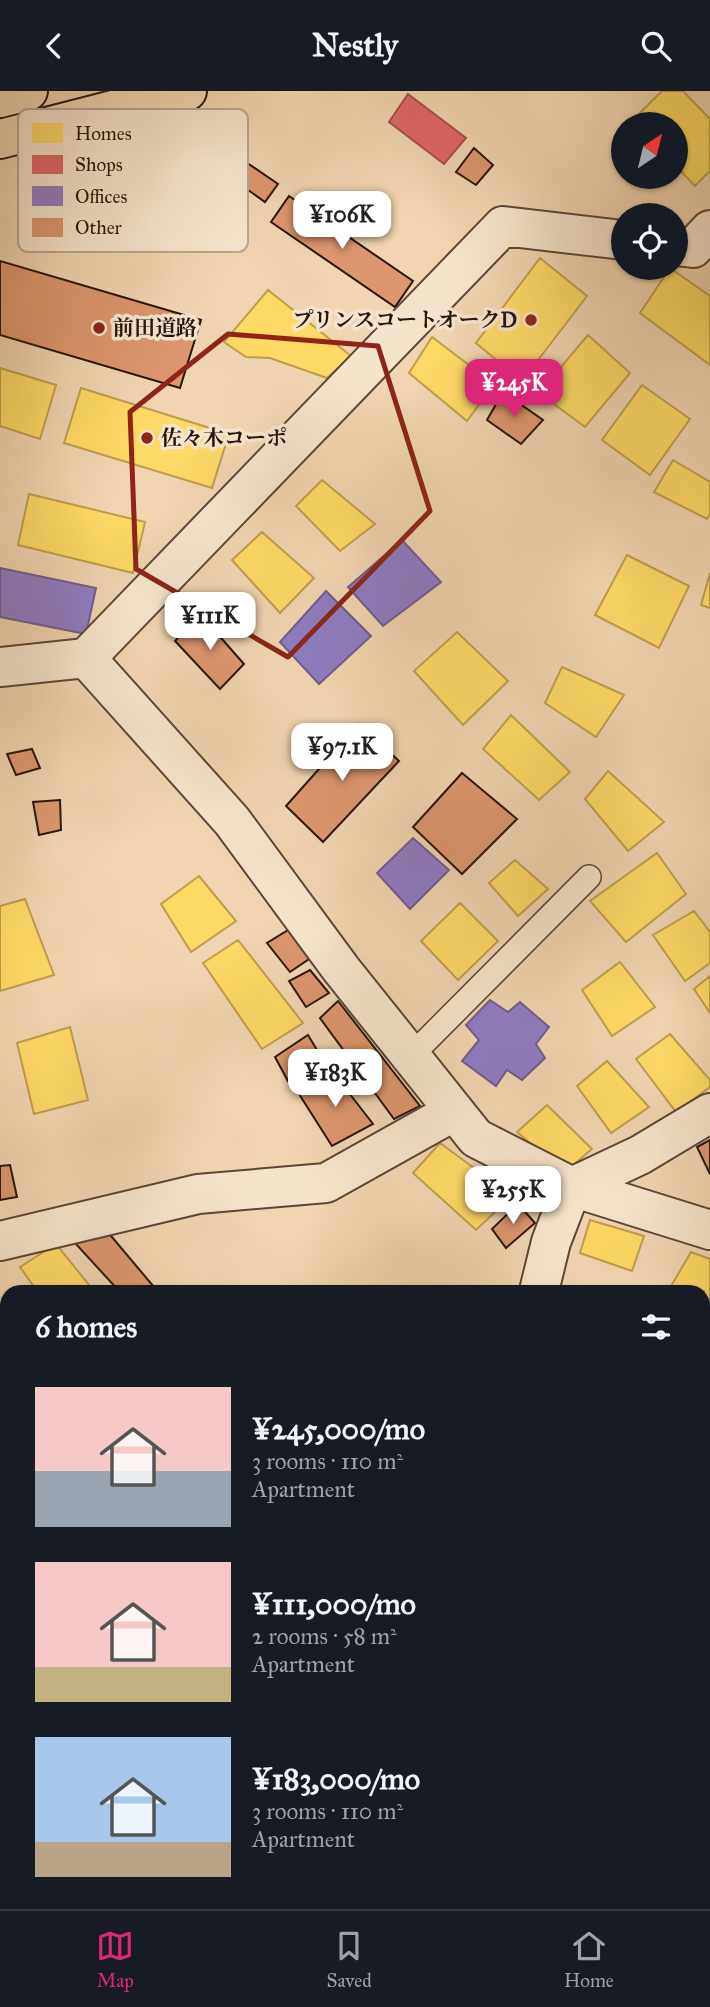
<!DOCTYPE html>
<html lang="en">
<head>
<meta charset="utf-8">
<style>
	body { margin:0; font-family:"IM FELL Great Primer","Noto Serif JP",serif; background:#20242c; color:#f1f3f6; height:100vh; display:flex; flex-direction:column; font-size:26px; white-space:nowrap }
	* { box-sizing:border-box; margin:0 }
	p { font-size:23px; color:#9ea1a6 }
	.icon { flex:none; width:38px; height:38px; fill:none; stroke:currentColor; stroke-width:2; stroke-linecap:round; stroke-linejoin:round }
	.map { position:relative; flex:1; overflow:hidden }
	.details { position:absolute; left:0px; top:1194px; width:710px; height:625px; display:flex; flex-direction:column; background:#171b24; border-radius:21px 21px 0 0; box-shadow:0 2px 5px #0004 }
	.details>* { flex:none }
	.needle { width:46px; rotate:35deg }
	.buttons { position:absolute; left:611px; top:21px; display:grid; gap:14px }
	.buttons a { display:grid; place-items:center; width:77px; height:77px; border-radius:50%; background:#171b24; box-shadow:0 2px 5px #0004; font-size:35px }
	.price { position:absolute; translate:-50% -60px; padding:0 16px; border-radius:14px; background:#fff; color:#222; font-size:23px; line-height:46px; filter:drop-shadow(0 2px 4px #0008) }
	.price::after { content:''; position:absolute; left:50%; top:42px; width:21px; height:16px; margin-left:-10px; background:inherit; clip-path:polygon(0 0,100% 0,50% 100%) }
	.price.current { background:#db2777; color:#fff }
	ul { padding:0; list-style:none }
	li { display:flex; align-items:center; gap:21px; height:175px; padding:0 35px }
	li span { display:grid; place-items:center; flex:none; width:196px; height:140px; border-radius:0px; color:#555 }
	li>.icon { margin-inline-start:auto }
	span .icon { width:84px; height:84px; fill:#fffc; stroke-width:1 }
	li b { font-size:30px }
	h2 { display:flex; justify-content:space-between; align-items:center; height:84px; padding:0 35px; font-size:30px }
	header { display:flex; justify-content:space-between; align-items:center; height:91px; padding:0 35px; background:#171b24; font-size:32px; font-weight:700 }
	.tabs { display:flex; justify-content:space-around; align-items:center; height:98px; border-top:2px solid #363941; background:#171b24; font-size:19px; color:#9ea1a6 }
	.tabs a { display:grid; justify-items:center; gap:4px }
	.tabs .current { color:#db2777 }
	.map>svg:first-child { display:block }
</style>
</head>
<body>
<header><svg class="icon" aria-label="back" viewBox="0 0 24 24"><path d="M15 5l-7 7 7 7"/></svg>Nestly<svg class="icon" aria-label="search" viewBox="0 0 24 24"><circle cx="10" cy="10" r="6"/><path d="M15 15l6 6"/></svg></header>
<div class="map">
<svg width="710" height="1818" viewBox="0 0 710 1818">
	<rect width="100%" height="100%" fill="#f0d5b0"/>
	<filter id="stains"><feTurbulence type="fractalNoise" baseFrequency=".00286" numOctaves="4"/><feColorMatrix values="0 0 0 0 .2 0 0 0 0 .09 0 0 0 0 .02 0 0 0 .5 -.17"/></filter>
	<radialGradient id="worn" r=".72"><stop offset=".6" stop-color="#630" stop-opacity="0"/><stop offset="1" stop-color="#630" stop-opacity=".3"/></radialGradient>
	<path fill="#ffd966" stroke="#be9e4c" stroke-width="2" d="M662,0H683L710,28V80L695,95L676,75V33H638L633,29Z
		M540,167L587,205L522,290L476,252Z
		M670,177L710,205V274L640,222Z
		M268,199L351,265L327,287L270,267L246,266L224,251Z
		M588,244L630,282L585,336L539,302Z
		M432,246L494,293L467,330L409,282Z
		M0,277L56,294L40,348L0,335Z
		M642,294L690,328L650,384L602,349Z
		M81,297L229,343L212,397L64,352Z
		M673,369L710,391V423L707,428L654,401Z
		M322,389L375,433L340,460L296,415Z
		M29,403L145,431L133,482L18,454Z
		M262,441L314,487L280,522L232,469Z
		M627,464L689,495L659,557L595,524Z
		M710,482V517L701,514Z
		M457,541L508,590L463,634L414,580Z
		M562,576L624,604L596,646L545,612Z
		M511,624L570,681L539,709L483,658Z
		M608,680L664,731L628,760L585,708Z
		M657,762L686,803L626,851L590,810Z
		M515,769L548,798L518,825L489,792Z
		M199,785L236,830L191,861L161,813Z
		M25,808L54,884L0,900V815Z
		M460,812L498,850L458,889L421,850Z
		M694,820L710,841V872L685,890L653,844Z
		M238,849L303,932L262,958L203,872Z
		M620,871L655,916L612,945L582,899Z
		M710,885V922L694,898Z
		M70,936L88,1009L34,1023L17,952Z
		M670,943L710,989V996L676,1021L636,968Z
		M607,970L649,1016L611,1042L577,995Z
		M547,1014L592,1058L565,1081L517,1041Z
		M440,1052L512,1105L476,1139L413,1082Z
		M590,1129L644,1145L632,1180L580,1162Z
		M56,1153L94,1200H37L20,1176Z
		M691,1161L710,1168V1218L704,1215V1200H677L670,1197Z
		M708,1246L710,1248V1316L704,1310V1252Z
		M709,1336H710V1414L704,1408V1342Z
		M7,1486V1525L0,1518V1494Z"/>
	<path fill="#e06666" stroke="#a84e4c" stroke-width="2" d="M408,3L466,47L444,73L389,31Z"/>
	<path fill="#8e7cc3" stroke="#6f5d8d" stroke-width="2" d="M402,449L441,491L383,535L348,496Z
		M0,477L96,497L86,543L0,526Z
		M326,500L371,545L319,593L280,551Z
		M413,747L449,779L410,818L377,782Z
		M490,909L508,921L520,911L549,936L536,953L545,967L522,989L507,979L496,995L462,970L479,949L466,934Z"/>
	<path fill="#dd966d" stroke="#27160e" stroke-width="2" d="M474,57L493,74L476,94L456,81Z
		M243,69L278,93L265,111L231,87Z
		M289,105L413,190L395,216L271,131Z
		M0,170L201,229L180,297L0,244Z
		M503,301L543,329L521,353L487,329Z
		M200,523L244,573L220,598L175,550Z
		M359,633L399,670L323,751L286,715Z
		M32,658L40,677L16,684L7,663Z
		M462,682L517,728L462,783L413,736Z
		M60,709L61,739L39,744L33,711Z
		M288,839L312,866L290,881L267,852Z
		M310,879L329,902L306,916L289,890Z
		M338,910L420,1015L394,1028L320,927Z
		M308,944L323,969L288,990L275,966Z
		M332,980L373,1033L332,1055L299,1003Z
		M710,1049V1083L697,1056Z
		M10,1074L17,1106L0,1109V1075Z
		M518,1113L535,1132L506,1157L492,1138Z
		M101,1133L154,1196L150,1200H119L75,1152Z
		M0,1685L7,1692V1709L0,1716Z"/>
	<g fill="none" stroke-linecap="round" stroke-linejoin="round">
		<defs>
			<path id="service" d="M410,966L589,786"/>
			<path id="minor" d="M676,155L693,157L710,139
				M86,567L232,730L341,878L476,1047L572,1096L710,1139
				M0,576L86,567L503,135L623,149
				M0,1150L198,1103L326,1092L453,1021
				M539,1200L551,1151L572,1096L640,1064L710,1022
				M704,1502L710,1509
				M224,1818L228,1811"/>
			<path id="primary" d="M0,48L187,0"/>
			<path id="motorway" d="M0,7L28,0"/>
		</defs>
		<use href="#service" stroke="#594636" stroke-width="26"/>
		<use href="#minor" stroke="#594636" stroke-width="42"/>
		<use href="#primary" stroke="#27160e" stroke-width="42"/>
		<use href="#motorway" stroke="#27160e" stroke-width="42"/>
		<use href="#service" stroke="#f5e4cc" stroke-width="23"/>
		<use href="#minor" stroke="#f5e4cc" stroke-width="38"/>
		<use href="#primary" stroke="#f0d5b0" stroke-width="38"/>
		<use href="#motorway" stroke="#f0d5b0" stroke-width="38"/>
	</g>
	<path fill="none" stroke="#8f2418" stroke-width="5" stroke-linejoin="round" d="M228,243L378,255L430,420L288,566L136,478L130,321Z"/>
	<g fill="#8f2418" stroke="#f5e4cc" stroke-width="2.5">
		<circle cx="531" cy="229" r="7"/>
		<circle cx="99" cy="237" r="7"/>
		<circle cx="147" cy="347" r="7"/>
	</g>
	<g text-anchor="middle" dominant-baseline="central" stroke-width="7" stroke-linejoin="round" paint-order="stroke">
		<g font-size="21" font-weight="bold" fill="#27160e" stroke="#f5e4cc" text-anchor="start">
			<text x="517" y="229" text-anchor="end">プリンスコートオークD</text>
			<text x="113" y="237">前田道路</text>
			<text x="161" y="347">佐々木コーポ</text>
		</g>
	</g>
	<rect x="18" y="18" width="230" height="143" rx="10" fill="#f5e4cc" stroke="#b7a693" stroke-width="2"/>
	<rect x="32" y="32" width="31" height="20" fill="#ffd966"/>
	<rect x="32" y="64" width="31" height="19" fill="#e06666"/>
	<rect x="32" y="95" width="31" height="20" fill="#8e7cc3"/>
	<rect x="32" y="127" width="31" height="19" fill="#dd966d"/>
	<g font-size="19" fill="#27160e">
		<text x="75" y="49">Homes</text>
		<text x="75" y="80">Shops</text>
		<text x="75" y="112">Offices</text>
		<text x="75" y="143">Other</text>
	</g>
	<rect width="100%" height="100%" filter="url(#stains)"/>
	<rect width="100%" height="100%" fill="url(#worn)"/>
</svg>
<div class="buttons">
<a><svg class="needle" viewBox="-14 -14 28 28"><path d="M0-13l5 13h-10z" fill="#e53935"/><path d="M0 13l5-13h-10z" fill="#9ea1a6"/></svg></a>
<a><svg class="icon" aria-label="locate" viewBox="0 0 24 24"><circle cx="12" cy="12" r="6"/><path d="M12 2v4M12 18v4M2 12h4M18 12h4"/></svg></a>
</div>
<b class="price" style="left:342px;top:160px">¥106K</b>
<b class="price current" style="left:514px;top:328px">¥245K</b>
<b class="price" style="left:210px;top:561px">¥111K</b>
<b class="price" style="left:342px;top:692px">¥97.1K</b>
<b class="price" style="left:335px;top:1018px">¥183K</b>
<b class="price" style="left:513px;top:1135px">¥255K</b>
<section class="details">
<h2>6 homes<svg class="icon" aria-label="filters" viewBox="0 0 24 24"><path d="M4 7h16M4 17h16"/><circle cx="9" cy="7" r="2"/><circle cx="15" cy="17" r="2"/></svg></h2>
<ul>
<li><span style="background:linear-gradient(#f6c9c9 60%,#9aa5b1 0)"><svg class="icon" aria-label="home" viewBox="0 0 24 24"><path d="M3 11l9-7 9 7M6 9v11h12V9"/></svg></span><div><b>¥245,000/mo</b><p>3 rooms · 110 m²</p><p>Apartment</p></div></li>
<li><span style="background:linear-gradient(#f6c9c9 75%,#c2b280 0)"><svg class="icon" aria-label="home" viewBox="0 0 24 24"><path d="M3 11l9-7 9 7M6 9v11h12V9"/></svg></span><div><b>¥111,000/mo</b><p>2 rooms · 58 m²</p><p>Apartment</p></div></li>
<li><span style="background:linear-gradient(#a9c7e8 75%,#b9a48a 0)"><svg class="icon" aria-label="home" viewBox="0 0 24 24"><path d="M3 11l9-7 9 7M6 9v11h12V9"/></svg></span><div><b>¥183,000/mo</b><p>3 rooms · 110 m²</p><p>Apartment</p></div></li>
</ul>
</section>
</div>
<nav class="tabs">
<a class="current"><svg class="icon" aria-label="map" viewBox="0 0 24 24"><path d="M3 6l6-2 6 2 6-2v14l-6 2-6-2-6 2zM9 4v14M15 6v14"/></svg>Map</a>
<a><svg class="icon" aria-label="saved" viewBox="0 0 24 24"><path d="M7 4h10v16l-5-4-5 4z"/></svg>Saved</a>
<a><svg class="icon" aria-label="home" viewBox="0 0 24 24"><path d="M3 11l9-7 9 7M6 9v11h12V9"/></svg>Home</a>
</nav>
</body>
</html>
